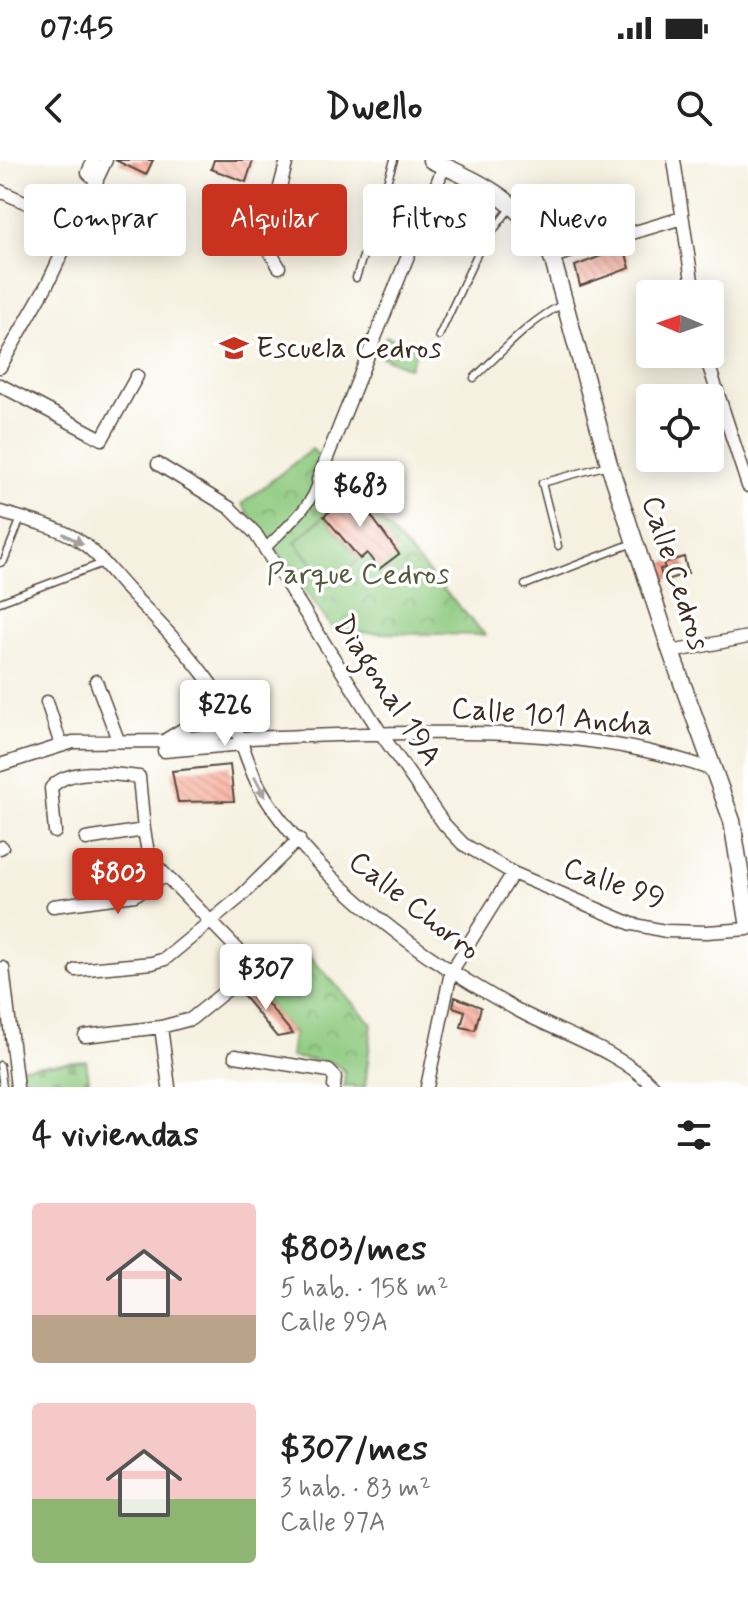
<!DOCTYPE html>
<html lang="es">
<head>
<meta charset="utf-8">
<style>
	body { margin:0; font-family:Mynerve,sans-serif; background:#f2f2f2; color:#222; height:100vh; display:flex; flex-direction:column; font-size:30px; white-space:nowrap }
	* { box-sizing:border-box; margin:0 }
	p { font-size:26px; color:#767676 }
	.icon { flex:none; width:44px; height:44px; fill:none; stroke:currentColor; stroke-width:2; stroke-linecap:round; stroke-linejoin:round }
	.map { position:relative; height:927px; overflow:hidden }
	.drawer { display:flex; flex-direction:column; background:#fff; flex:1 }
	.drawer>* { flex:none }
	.top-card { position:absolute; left:24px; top:24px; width:700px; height:72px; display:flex; gap:16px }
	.needle { width:52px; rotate:272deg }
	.buttons { position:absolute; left:636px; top:120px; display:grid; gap:16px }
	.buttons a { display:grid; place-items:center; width:88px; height:88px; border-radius:8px; background:#fff; box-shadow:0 4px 20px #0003; font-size:40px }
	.price { position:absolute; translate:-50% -68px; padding:0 18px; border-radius:8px; background:#fff; color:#222; font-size:26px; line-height:52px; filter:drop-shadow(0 2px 4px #0008) }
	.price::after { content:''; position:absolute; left:50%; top:48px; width:24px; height:18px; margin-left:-12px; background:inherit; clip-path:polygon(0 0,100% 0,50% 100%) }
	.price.on { background:#c8321e; color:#fff }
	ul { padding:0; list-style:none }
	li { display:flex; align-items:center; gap:24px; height:200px; padding:0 32px }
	li span { display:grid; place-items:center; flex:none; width:224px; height:160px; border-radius:8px; color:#555 }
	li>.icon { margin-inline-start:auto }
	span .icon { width:96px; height:96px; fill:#fffc; stroke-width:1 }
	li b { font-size:34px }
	h2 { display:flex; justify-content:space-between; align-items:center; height:96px; padding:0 32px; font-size:34px }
	.chip { padding:0 28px; border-radius:8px; background:#fff; box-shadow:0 4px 20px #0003; font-size:28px; line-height:72px }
	.chip.on { background:#c8321e; color:#fff }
	.status { display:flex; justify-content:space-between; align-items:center; height:56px; padding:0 40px; background:#fff; direction:ltr }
	.status svg { height:22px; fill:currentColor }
	header { display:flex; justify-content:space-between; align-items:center; height:104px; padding:0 32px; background:#fff; font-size:36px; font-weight:700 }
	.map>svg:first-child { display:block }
</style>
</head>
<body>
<div class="status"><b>07:45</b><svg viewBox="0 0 49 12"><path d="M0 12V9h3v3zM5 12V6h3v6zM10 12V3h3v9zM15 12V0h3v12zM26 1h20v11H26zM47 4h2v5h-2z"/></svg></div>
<header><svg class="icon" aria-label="back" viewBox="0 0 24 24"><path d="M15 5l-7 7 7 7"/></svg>Dwello<svg class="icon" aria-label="search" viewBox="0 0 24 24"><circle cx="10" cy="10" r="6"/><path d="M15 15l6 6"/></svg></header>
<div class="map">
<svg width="748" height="927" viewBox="0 0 748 927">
	<defs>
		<pattern id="cemetery-stones" width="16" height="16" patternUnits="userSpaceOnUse" patternTransform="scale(2)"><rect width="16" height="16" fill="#8eca7f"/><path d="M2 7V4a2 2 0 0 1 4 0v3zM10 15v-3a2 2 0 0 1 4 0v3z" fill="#75a467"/></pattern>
		<pattern id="park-crowns" width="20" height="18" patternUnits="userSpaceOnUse" patternTransform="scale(2)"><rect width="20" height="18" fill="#8eca7f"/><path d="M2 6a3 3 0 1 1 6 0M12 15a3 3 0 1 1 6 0" fill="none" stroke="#75a467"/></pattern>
		<pattern id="building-back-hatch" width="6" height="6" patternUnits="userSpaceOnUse" patternTransform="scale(2)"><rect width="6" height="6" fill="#f8a794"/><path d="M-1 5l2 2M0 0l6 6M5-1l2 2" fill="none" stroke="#ca8878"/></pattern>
	</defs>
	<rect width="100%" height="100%" fill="#fff"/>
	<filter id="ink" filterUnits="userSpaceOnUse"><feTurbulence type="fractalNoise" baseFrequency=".0125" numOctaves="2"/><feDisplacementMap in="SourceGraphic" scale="16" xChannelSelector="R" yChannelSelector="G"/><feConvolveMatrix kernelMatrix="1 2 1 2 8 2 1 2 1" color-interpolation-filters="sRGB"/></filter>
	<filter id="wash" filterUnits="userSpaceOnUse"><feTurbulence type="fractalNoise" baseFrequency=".006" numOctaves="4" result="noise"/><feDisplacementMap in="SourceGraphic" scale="32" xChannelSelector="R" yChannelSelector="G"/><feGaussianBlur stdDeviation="1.8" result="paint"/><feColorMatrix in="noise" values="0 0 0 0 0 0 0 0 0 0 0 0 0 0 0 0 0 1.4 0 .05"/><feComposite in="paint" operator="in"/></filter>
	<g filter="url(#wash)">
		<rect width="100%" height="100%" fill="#f5f0df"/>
		<path fill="url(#cemetery-stones)" stroke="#647a4e" stroke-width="2" d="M86,901L90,927H22L19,907Z"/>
		<path fill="url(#park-crowns)" stroke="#647a4e" stroke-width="2" d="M386,176L417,189L409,208L378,195Z
			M312,289L347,323L485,475L335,472L242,344Z
			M302,788L372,864L365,927H344L345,911L333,903L290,897L293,874L251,824Z"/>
		<path fill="#8eca7f" stroke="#647a4e" stroke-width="2" d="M324,356L360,399L330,424L295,382Z"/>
		<g id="blocks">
			<path fill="url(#building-back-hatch)" d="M115,0H153L146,15Z
				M214,0H253L246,22L211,9Z
				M624,87L630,108L580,126L575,106Z
				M350,327L399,394L379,409L367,393L360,399L324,356L333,349L328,343Z
				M684,397L688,413L663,421L660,409L665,408L663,403Z
				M230,605L234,641L178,642L172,611Z
				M251,824L293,874L277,877L241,833Z
				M455,837L481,847L475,870L461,867L465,851L453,847Z"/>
		</g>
	</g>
	<g filter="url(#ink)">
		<use href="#blocks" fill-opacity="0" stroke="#57483b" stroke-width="2"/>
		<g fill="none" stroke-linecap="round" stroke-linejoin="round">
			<defs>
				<path id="service" d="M356,118L394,0
					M439,176L480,88L511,47
					M474,218C502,192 529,161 563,144
					M558,386L542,323L608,305
					M0,403L4,401L21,358
					M525,425L633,383
					M0,442L103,403
					M0,905L3,927"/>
				<path id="pedestrian" d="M265,389C282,370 314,346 318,320"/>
				<path id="minor" d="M93,0L88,13L97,21
					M674,0L694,134
					M0,31L76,65
					M552,97L682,58
					M279,107L269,90L268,73L287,0
					M705,194L748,326
					M0,207L48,123L106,0
					M0,225L102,279L137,216
					M158,304L230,348L255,373L382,575L444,664L463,684L513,713L632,764L665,771L707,772L748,769
					M318,320L444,6
					M0,352C27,360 62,367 84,384C100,396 113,414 126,428C160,464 198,501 224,544C237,567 244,592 254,616C269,651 312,699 340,725C395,776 457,818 523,853C567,876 619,891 654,927
					M671,492L748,477
					M96,521L118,580
					M47,542L61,585
					M241,578C395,575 565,557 713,610
					M167,579L224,544
					M164,591L243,584
					M0,605L73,582L164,581L210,576L236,569
					M55,672L51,628C69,606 114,614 139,617L144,670L149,698L246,798L250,807L248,813L191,859L161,867L85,876
					M86,679L144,670
					M0,688L2,687
					M53,746L135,735L165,716
					M3,808L17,927
					M76,810L152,803L165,799L239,738L299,679
					M161,867L169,927
					M235,896L329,911L335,917L334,927
					M427,927L451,812L513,713"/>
				<path id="tertiary" d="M431,0C490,27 519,40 552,97L609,304L671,492L732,661L748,761"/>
			</defs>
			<use href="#service" stroke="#57483b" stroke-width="9"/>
			<use href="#pedestrian" stroke="#57483b" stroke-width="12"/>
			<use href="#minor" stroke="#57483b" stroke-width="15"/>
			<use href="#tertiary" stroke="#57483b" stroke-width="19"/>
			<use href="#service" stroke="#fff" stroke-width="6"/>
			<use href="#pedestrian" stroke="#fff" stroke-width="9"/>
			<use href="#minor" stroke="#fff" stroke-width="12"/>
			<use href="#tertiary" stroke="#fff" stroke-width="16"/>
		</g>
		<defs><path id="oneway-solid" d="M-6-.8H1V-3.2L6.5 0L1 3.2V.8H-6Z" transform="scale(2)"/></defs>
		<g fill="#a79f9a">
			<use href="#oneway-solid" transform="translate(73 379) rotate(28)"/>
			<use href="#oneway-solid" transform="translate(260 627) rotate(62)"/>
		</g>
	</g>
	<defs>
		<symbol id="school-bare" viewBox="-9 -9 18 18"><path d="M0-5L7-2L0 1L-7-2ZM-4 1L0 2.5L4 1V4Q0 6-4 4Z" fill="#c8321e" stroke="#fff" stroke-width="2.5" paint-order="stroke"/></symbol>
	</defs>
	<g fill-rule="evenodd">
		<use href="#school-bare" x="214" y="168" width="40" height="40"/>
	</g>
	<g text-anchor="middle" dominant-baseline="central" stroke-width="7" stroke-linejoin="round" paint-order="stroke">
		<g font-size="30" fill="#3b2a1e" stroke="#fff" text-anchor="start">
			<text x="256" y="188">Escuela Cedros</text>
		</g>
		<g font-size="30" fill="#3b2a1e" stroke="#fff">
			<text transform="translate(675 413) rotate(72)">Calle Cedros</text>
			<text transform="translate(387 531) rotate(57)">Diagonal 19A</text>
			<text transform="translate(552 557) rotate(5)">Calle 101 Ancha</text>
			<text transform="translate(614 724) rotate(19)">Calle 99</text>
			<text transform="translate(414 746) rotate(38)">Calle Chorro</text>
		</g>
		<g font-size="30" fill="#545a3b" stroke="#fff">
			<text x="358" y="414">Parque Cedros</text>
		</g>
	</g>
</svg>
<div class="buttons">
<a><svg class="needle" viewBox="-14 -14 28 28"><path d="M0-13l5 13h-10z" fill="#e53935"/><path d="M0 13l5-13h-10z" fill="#767676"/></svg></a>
<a><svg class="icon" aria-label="locate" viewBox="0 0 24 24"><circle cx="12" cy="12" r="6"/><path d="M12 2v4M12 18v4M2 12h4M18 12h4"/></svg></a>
</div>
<b class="price" style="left:360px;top:369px">$683</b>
<b class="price" style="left:225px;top:588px">$226</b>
<b class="price on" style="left:118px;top:756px">$803</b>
<b class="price" style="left:266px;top:852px">$307</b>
<div class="top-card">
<a class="chip">Comprar</a>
<a class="chip on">Alquilar</a>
<a class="chip">Filtros</a>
<a class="chip">Nuevo</a>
</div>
</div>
<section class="drawer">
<h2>4 viviendas<svg class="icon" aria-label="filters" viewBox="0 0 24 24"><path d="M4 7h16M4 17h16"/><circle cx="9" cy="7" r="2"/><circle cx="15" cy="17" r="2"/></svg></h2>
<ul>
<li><span style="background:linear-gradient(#f6c9c9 70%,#b9a48a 0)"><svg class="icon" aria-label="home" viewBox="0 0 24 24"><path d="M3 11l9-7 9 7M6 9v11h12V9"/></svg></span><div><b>$803/mes</b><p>5 hab. · 158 m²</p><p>Calle 99A</p></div></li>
<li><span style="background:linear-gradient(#f6c9c9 60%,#8fb573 0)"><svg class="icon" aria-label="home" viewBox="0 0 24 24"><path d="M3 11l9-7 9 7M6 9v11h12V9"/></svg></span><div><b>$307/mes</b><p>3 hab. · 83 m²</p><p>Calle 97A</p></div></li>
</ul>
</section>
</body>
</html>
